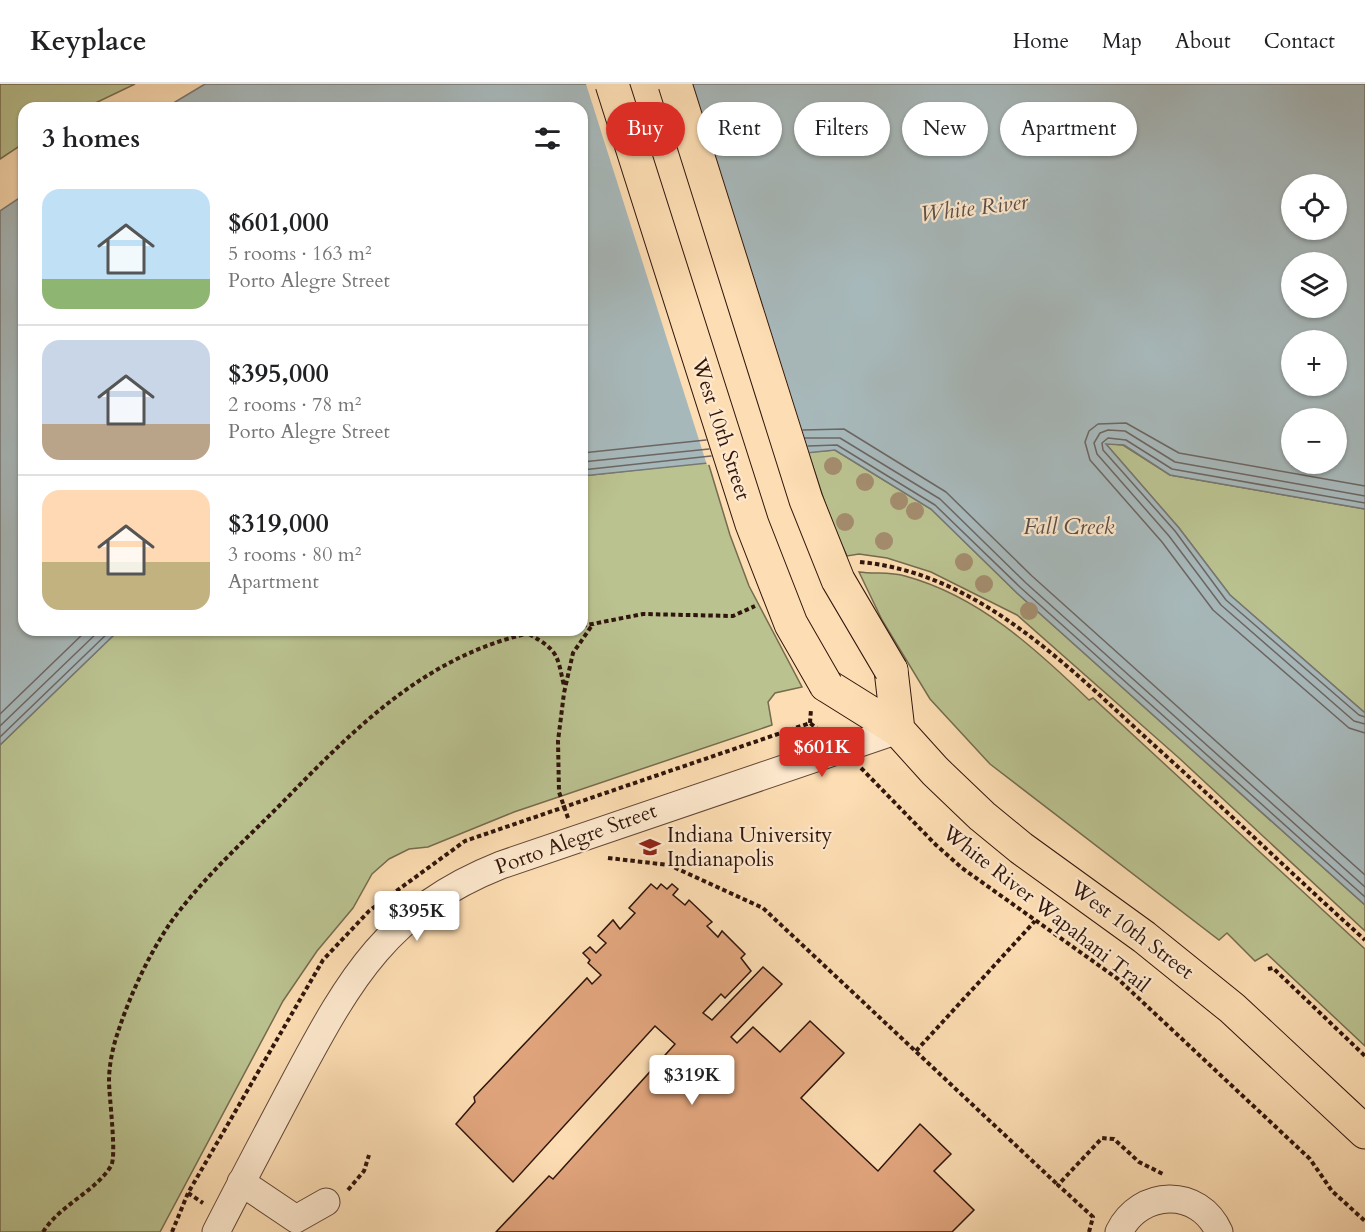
<!DOCTYPE html>
<html lang="en">
<head>
<meta charset="utf-8">
<style>
	body { margin:0; font-family:Cardo,serif; background:#f6f6f6; color:#202124; height:100vh; display:flex; flex-direction:column; font-size:22px; white-space:nowrap }
	* { box-sizing:border-box; margin:0 }
	p { font-size:20px; color:#757577 }
	.icon { flex:none; width:33px; height:33px; fill:none; stroke:currentColor; stroke-width:2; stroke-linecap:round; stroke-linejoin:round }
	.map { position:relative; flex:1; overflow:hidden }
	.panel { position:absolute; left:18px; top:18px; width:570px; height:534px; display:flex; flex-direction:column; background:#fff; border-radius:18px; box-shadow:0 2px 4px #0004 }
	.panel>* { flex:none }
	.top-card { position:absolute; left:606px; top:18px; width:570px; height:54px; display:flex; gap:12px }
	.fabs { position:absolute; left:1281px; top:90px; display:grid; gap:12px }
	.fabs a { display:grid; place-items:center; width:66px; height:66px; border-radius:50%; background:#fff; box-shadow:0 2px 4px #0004; font-size:30px }
	.price { position:absolute; translate:-50% -51px; padding:0 14px; border-radius:6px; background:#fff; color:#222; font-size:20px; line-height:39px; filter:drop-shadow(0 2px 3px #0008) }
	.price::after { content:''; position:absolute; left:50%; top:36px; width:18px; height:14px; margin-left:-9px; background:inherit; clip-path:polygon(0 0,100% 0,50% 100%) }
	.price.active { background:#d93025; color:#fff }
	ul { padding:0; list-style:none }
	li { display:flex; align-items:center; gap:18px; height:150px; padding:0 24px }
	li+li { border-top:2px solid #e0e0e0 }
	li span { display:grid; place-items:center; flex:none; width:168px; height:120px; border-radius:18px; color:#555 }
	li>.icon { margin-inline-start:auto }
	span .icon { width:72px; height:72px; fill:#fffc; stroke-width:1 }
	li b { font-size:26px }
	h2 { display:flex; justify-content:space-between; align-items:center; height:72px; padding:0 24px; font-size:26px }
	.pill { padding:0 21px; border-radius:27px; background:#fff; box-shadow:0 2px 4px #0004; font-size:21px; line-height:54px }
	.pill.active { background:#d93025; color:#fff }
	header { display:flex; align-items:center; gap:36px; box-sizing:border-box; height:84px; padding:0 30px; background:#fff; border-bottom:2px solid #e0e0e0 }
	header strong { font-size:28px }
	nav { display:flex; gap:33px; margin-inline-start:auto; font-size:21px }
	.map>svg:first-child { display:block }
</style>
</head>
<body>
<header>
<strong>Keyplace</strong>
<nav><a>Home</a><a>Map</a><a>About</a><a>Contact</a></nav>
</header>
<div class="map">
<svg width="1365" height="1148" viewBox="0 0 1365 1148">
	<rect width="100%" height="100%" fill="#fdddb3"/>
	<filter id="stains"><feTurbulence type="fractalNoise" baseFrequency=".00333" numOctaves="4"/><feColorMatrix values="0 0 0 0 .2 0 0 0 0 .09 0 0 0 0 .02 0 0 0 .5 -.17"/></filter>
	<radialGradient id="worn" r=".72"><stop offset=".6" stop-color="#630" stop-opacity="0"/><stop offset="1" stop-color="#630" stop-opacity=".3"/></radialGradient>
	<path fill="#bac290" stroke="#756c4e" stroke-width="1.5" d="M0,0H135L85,24H24V59L0,75Z
		M1105,359L1123,361L1170,391L1365,425V629L1230,511L1179,444Z
		M835,366L931,425L1017,509L1365,821V847L1179,674L1017,531L931,488L887,474L859,470L847,472L831,437L808,368Z
		M708,378L730,451L749,502L802,603L775,609L768,618L772,641L514,728L428,763L409,765L389,775L372,790L353,824L317,867L283,917L160,1148H0V661L119,546H582V392Z
		M859,488C874,490 891,488 905,492C979,512 1036,565 1089,616L1093,614L1365,865V962L1267,870L1255,877L1227,849L1219,856L990,680L930,615L882,536Z"/>
	<path fill="#a7b8ba" stroke="#777774" stroke-width="1.5" fill-rule="evenodd" d="M205,0H1365V425L1170,391L1124,361L1106,360L1179,444L1230,511L1365,629V821L1017,509L931,425L835,366L582,392V24H165ZM1292,100H1336V146H1292ZM1292,178H1336V224H1292ZM1292,256H1336V302H1292ZM1292,334H1336V380H1292Z
		M24,111V546H119L0,661V127Z"/>
	<path fill="#fdddb3" d="M586,0H693L810,371L707,381Z"/>
	<g fill="none" stroke-linecap="round" stroke-linejoin="round">
		<path stroke="#6c6663" stroke-width="1.5" d="M803,346L844,345L946,408L1032,492L1365,791
			M805,354H840L940,415L1026,499L1365,803
			M808,362L837,361L935,421L1021,504L1365,813
			M582,369L706,356
			M582,378L709,365
			M582,386L711,372
			M1365,402L1179,369L1126,339L1098,340L1089,347L1085,358L1090,376L1162,458L1213,526L1349,644L1365,649
			M1365,412L1175,378L1125,347L1108,346L1100,349L1094,359L1097,370L1169,452L1221,521L1354,637L1365,640
			M1365,419L1172,385L1126,356L1108,354L1102,359L1103,366L1175,447L1226,516L1359,631L1365,633
			M0,630L87,546
			M0,642L100,546
			M0,653L111,546"/>
	</g>
	<path fill="#e1a57d" stroke="#30150c" stroke-width="1.5" d="M651,800L657,805L661,800L667,805L672,800L678,805L673,811L685,821L689,816L712,838L707,842L718,853L722,847L745,870L741,874L751,887L725,914L721,910L703,929L712,936L763,883L782,900L731,953L737,959L753,943L780,968L810,937L844,969L801,1014L878,1087L920,1040L951,1070L934,1087L974,1126L952,1148H496L549,1092L553,1095L675,960L655,942L513,1098L456,1040L475,1018L474,1013L587,894L592,900L601,891L588,879L590,876L583,869L590,863L596,869L606,859L598,852L613,836L620,845L635,829L629,824Z"/>
	<g fill="none" stroke-linecap="round" stroke-linejoin="round">
		<defs>
			<path id="minor" d="M241,1098L296,1135L326,1118
				M216,1148C242,1097 269,1046 296,995C350,894 388,826 501,781L898,646
				M1119,1148C1140,1105 1199,1103 1219,1148"/>
			<path id="major" d="M891,586L898,646
				M826,601L898,646L935,687L982,732L1021,764L1144,853L1232,924L1365,1048"/>
		</defs>
		<use href="#minor" stroke="#634736" stroke-width="29"/>
		<use href="#major" stroke="#30150c" stroke-width="35"/>
		<path stroke="#30150c" stroke-width="4" stroke-dasharray="4.5 3" stroke-linecap="butt" d="M860,478C980,489 1071,586 1155,662C1226,726 1294,792 1365,856
			M582,542L643,530L733,532L755,522
			M529,550C559,567 557,571 564,602
			M861,684L936,761L962,784L1118,895L1310,1075L1332,1107L1365,1137
			M568,734L559,708L558,657L564,609L573,569L593,540
			M608,774L669,781L763,824L1058,1101
			M1268,885L1273,884L1365,972
			M916,967L1035,837
			M348,1106L364,1087L369,1071
			M188,1109L203,1119
			M43,1148C61,1120 95,1108 111,1082C117,1072 109,1013 109,997C109,981 113,962 118,948C130,911 149,870 171,838C202,795 242,759 279,722C357,642 430,566 545,546
			M172,1148L188,1109L323,876L369,827L465,757L810,639L820,647
			M1089,1148L1093,1133L1058,1101L1102,1054L1114,1055L1139,1078L1163,1090"/>
		<use href="#minor" stroke="#fee9ce" stroke-width="27"/>
		<use href="#major" stroke="#fdddb3" stroke-width="33"/>
		<defs>
			<path id="major-bridge" d="M612,0L752,440L791,540L826,601
				M675,0L806,416L838,496L891,586"/>
		</defs>
		<use href="#major-bridge" stroke="#30150c" stroke-width="35" stroke-linecap="butt"/>
		<path stroke="#30150c" stroke-width="4" stroke-dasharray="4.5 3" stroke-linecap="butt" d="M810,639L811,625"/>
		<use href="#major-bridge" stroke="#fdddb3" stroke-width="33"/>
	</g>
	<g fill="#a38c6d">
		<circle cx="833" cy="382" r="9"/>
		<circle cx="865" cy="398" r="9"/>
		<circle cx="899" cy="417" r="9"/>
		<circle cx="915" cy="427" r="9"/>
		<circle cx="845" cy="438" r="9"/>
		<circle cx="884" cy="457" r="9"/>
		<circle cx="964" cy="478" r="9"/>
		<circle cx="984" cy="500" r="9"/>
		<circle cx="1029" cy="527" r="9"/>
	</g>
	<defs>
		<symbol id="university-bare" viewBox="-9 -9 18 18"><path d="M0-5L7-2L0 1L-7-2ZM-4 1L0 2.5L4 1V4Q0 6-4 4Z" fill="#8f2418" stroke="#fee9ce" stroke-width="2.5" paint-order="stroke"/></symbol>
	</defs>
	<g fill-rule="evenodd">
		<use href="#university-bare" x="635" y="748" width="30" height="30"/>
	</g>
	<g text-anchor="middle" dominant-baseline="central" stroke-width="4.5" stroke-linejoin="round" paint-order="stroke">
		<g font-size="21" fill="#30150c" stroke="#fee9ce">
			<text transform="translate(721 345) rotate(72)">West 10th Street</text>
			<text transform="translate(576 755) rotate(-20)">Porto Alegre Street</text>
			<text transform="translate(1046 825) rotate(38)">White River Wapahani Trail</text>
			<text transform="translate(1132 846) rotate(37)">West 10th Street</text>
		</g>
		<g font-size="21" fill="#30150c" stroke="#fee9ce" text-anchor="start">
			<text x="667" y="751">Indiana University<tspan x="667" dy="24">Indianapolis</tspan></text>
		</g>
		<g font-size="22" font-style="italic" fill="#5a4e49" stroke="#fee9ce">
			<text transform="translate(974 124) rotate(-7)">White River</text>
			<text x="1069" y="443">Fall Creek</text>
		</g>
	</g>
	<rect width="100%" height="100%" filter="url(#stains)"/>
	<rect width="100%" height="100%" fill="url(#worn)"/>
</svg>
<div class="fabs">
<a><svg class="icon" aria-label="locate" viewBox="0 0 24 24"><circle cx="12" cy="12" r="6"/><path d="M12 2v4M12 18v4M2 12h4M18 12h4"/></svg></a>
<a><svg class="icon" aria-label="layers" viewBox="0 0 24 24"><path d="M12 4l9 5-9 5-9-5zM3 14l9 5 9-5"/></svg></a>
<a>+</a>
<a>−</a>
</div>
<b class="price active" style="left:822px;top:694px">$601K</b>
<b class="price" style="left:417px;top:858px">$395K</b>
<b class="price" style="left:692px;top:1022px">$319K</b>
<div class="top-card">
<a class="pill active">Buy</a>
<a class="pill">Rent</a>
<a class="pill">Filters</a>
<a class="pill">New</a>
<a class="pill">Apartment</a>
</div>
<section class="panel">
<h2>3 homes<svg class="icon" aria-label="filters" viewBox="0 0 24 24"><path d="M4 7h16M4 17h16"/><circle cx="9" cy="7" r="2"/><circle cx="15" cy="17" r="2"/></svg></h2>
<ul>
<li><span style="background:linear-gradient(#bfe0f5 75%,#8fb573 0)"><svg class="icon" aria-label="home" viewBox="0 0 24 24"><path d="M3 11l9-7 9 7M6 9v11h12V9"/></svg></span><div><b>$601,000</b><p>5 rooms · 163 m²</p><p>Porto Alegre Street</p></div></li>
<li><span style="background:linear-gradient(#c9d6e8 70%,#b9a48a 0)"><svg class="icon" aria-label="home" viewBox="0 0 24 24"><path d="M3 11l9-7 9 7M6 9v11h12V9"/></svg></span><div><b>$395,000</b><p>2 rooms · 78 m²</p><p>Porto Alegre Street</p></div></li>
<li><span style="background:linear-gradient(#ffd9b3 60%,#c2b280 0)"><svg class="icon" aria-label="home" viewBox="0 0 24 24"><path d="M3 11l9-7 9 7M6 9v11h12V9"/></svg></span><div><b>$319,000</b><p>3 rooms · 80 m²</p><p>Apartment</p></div></li>
</ul>
</section>
</div>
</body>
</html>
